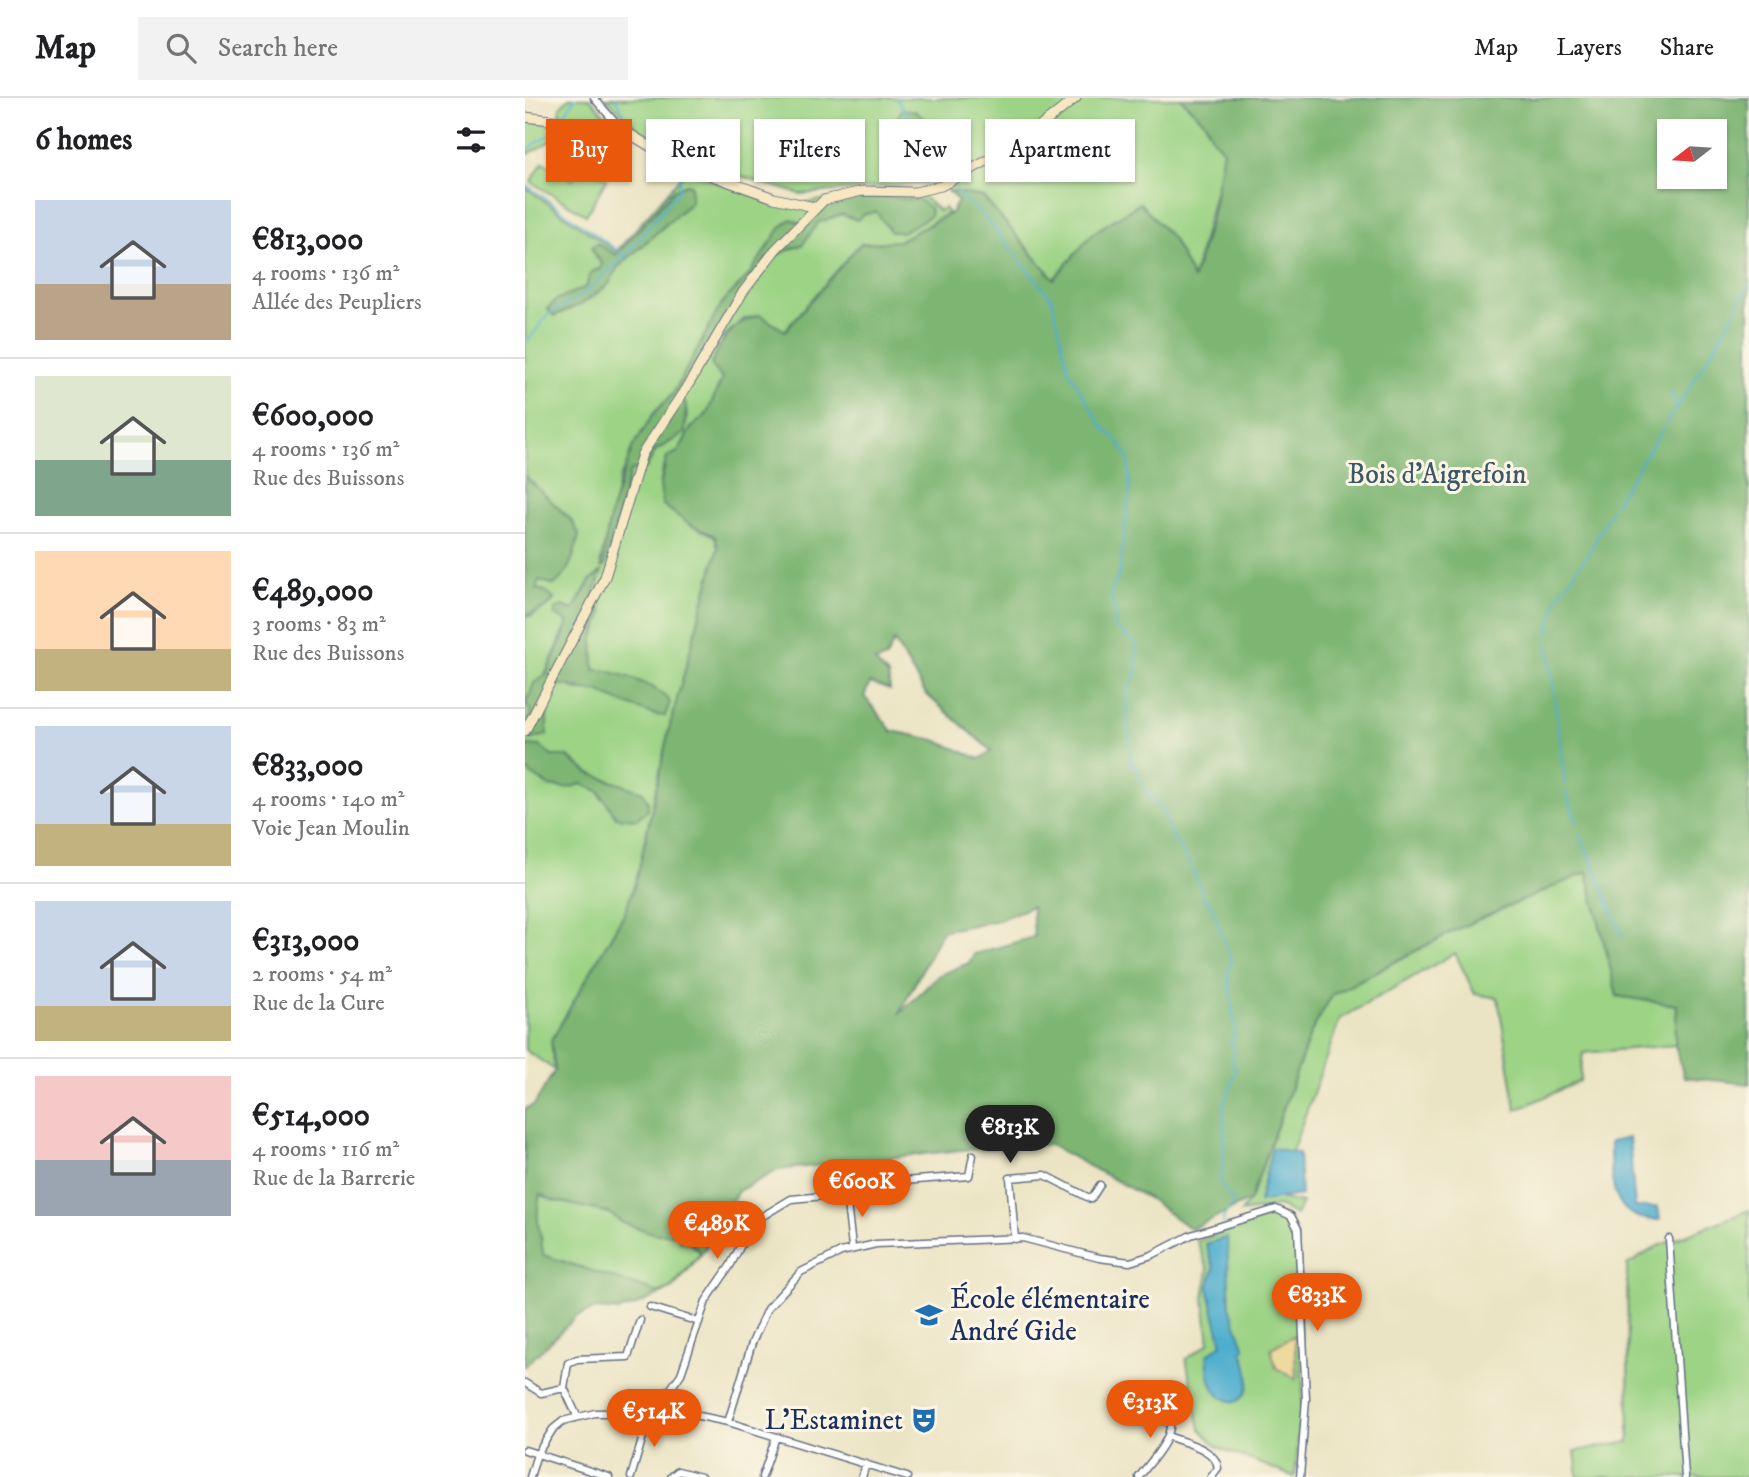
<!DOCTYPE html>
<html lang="en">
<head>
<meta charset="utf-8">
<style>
	body { margin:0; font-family:"IM FELL DW Pica",serif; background:#f2f2f2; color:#202124; height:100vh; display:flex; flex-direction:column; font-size:26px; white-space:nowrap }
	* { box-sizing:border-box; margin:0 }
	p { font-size:23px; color:#757577 }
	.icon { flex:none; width:38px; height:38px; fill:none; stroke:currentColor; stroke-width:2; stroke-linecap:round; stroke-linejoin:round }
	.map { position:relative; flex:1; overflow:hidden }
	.drawer { display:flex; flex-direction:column; background:#fff; width:525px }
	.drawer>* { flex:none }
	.banner { position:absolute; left:21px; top:21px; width:665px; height:63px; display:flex; gap:14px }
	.needle { width:46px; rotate:253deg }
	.buttons { position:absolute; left:1132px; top:21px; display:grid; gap:14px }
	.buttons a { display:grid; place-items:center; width:70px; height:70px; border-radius:0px; background:#fff; box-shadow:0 2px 5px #0004; font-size:35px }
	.price { position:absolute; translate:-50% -60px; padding:0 16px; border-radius:24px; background:#ea580c; color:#fff; font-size:23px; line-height:46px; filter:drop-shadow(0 2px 4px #0008) }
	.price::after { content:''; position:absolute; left:50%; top:42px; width:21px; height:16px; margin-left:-10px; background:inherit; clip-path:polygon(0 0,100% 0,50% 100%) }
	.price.current { background:#222; color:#fff }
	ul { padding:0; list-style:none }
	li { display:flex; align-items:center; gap:21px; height:175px; padding:0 35px }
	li+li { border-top:2px solid #e0e0e0 }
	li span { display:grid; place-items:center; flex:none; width:196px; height:140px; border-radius:0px; color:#555 }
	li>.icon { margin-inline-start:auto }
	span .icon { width:84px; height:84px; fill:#fffc; stroke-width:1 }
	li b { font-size:30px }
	h2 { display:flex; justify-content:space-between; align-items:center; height:84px; padding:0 35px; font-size:30px }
	.pill { padding:0 24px; border-radius:0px; background:#fff; box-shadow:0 2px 5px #0004; font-size:24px; line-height:63px }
	.pill.current { background:#ea580c; color:#fff }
	header { display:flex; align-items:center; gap:42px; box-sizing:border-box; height:98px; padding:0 35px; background:#fff; border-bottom:2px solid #e0e0e0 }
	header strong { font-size:33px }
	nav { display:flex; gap:38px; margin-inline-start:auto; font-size:24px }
	.search { width:490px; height:63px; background:#f2f2f2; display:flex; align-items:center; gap:18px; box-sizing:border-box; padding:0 24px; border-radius:0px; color:#757577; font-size:26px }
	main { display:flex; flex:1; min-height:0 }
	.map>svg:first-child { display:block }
</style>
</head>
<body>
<header>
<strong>Map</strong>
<div class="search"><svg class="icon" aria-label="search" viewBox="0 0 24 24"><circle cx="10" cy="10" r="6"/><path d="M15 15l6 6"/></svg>Search here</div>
<nav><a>Map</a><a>Layers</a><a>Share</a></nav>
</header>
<main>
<section class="drawer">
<h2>6 homes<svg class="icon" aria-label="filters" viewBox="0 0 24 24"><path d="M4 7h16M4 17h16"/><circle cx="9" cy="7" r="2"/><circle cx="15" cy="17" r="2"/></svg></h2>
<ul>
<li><span style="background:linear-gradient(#c9d6e8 60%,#b9a48a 0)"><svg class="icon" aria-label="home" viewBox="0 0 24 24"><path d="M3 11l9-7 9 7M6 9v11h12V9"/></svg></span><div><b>€813,000</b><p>4 rooms · 136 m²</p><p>Allée des Peupliers</p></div></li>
<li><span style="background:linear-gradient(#dfe7d0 60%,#7fa58c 0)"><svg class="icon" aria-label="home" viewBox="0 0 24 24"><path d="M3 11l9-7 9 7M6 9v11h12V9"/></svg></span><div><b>€600,000</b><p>4 rooms · 136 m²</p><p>Rue des Buissons</p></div></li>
<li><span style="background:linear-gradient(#ffd9b3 70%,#c2b280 0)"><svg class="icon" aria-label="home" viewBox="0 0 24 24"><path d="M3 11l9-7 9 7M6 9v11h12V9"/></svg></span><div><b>€489,000</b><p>3 rooms · 83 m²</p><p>Rue des Buissons</p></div></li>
<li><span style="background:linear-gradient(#c9d6e8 70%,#c2b280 0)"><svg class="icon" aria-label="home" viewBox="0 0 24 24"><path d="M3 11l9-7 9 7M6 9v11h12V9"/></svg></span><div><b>€833,000</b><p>4 rooms · 140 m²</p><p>Voie Jean Moulin</p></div></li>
<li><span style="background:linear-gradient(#c9d6e8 75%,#c2b280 0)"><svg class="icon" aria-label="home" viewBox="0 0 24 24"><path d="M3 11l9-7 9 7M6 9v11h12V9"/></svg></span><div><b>€313,000</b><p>2 rooms · 54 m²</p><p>Rue de la Cure</p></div></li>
<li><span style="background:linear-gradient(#f6c9c9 60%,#9aa5b1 0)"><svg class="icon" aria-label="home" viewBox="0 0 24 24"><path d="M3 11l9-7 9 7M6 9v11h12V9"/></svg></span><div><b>€514,000</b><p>4 rooms · 116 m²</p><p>Rue de la Barrerie</p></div></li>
</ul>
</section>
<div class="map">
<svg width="1224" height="1379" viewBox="0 0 1224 1379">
	<rect width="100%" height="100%" fill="#fcf5e5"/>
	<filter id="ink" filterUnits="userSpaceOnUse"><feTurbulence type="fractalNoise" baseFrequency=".0143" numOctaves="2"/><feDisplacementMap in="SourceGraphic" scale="14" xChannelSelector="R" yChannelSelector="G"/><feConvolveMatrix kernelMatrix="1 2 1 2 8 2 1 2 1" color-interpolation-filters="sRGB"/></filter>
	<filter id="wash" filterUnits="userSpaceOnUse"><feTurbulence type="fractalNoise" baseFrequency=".00686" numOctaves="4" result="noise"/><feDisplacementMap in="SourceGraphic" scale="28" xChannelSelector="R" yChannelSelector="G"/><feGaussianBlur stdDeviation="1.57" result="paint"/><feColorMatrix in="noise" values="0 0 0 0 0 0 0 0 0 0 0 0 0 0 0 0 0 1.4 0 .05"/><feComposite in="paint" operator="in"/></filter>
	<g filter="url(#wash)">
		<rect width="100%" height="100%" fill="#ebe4c4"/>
		<path fill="#9cd385" stroke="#5c8172" stroke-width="2" fill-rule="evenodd" d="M44,0H65L81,19L80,24L35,19V9Z
			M81,0H655L680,24L688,41L698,52L696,70L668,182L647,140L568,135L529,181L458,99L423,93L422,83L275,96L149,58L125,43ZM390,13L397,32L426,70L408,74L410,69L387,40Z
			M0,23L38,27L30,40L0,58Z
			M18,64L47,82L56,67L82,81L61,117L6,84Z
			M161,73L262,108L334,96H395L414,113L419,110L423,115L374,143L335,146L259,234L235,217L219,221L198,239L197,281L182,316L166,330L153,354L138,370L135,388L165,427L190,438L193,450L144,631L113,776L100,814L26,943L30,972L0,952V672L24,688L41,690L57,686L74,693L77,701L118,694L84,684L64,675L42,658H27L15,648L0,650V518H7L29,502L20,493L10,491L14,481L29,487L54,436L46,422L0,378V89L91,154ZM150,91L163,107L92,170L84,186L57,206L45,210L26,209L31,202L61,189L66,174L75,171L77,166L71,159L73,146L91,158ZM344,98L394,102L321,118L317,116L294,124L277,147L242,160L156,296C170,326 158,339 131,352C126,364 117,369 105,373L93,421L75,466L95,379L106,361L107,350L148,296L197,205L224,177L246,144L293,114L328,99ZM65,483L73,531L68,541L69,572L131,590L132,618L73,592H51L43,586L33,587L6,640L5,612L48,512Z
			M1062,774L1092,898L1152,907L1150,947L1058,955L1055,983L991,1012L973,900L950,896L930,855L815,921L750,1100L777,1105L771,1117L754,1108L716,1114L725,1102L786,934L807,897L932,831Z
			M15,1096L28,1102L84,1115L98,1125L154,1136L176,1155L147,1189L134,1195L18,1157L16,1138L10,1122Z
			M1224,1112V1379H1053L1050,1353L1104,1344L1102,1167L1133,1148Z
			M753,1115L764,1121L771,1136L778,1291L770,1379L692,1349L675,1331L661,1261L684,1245L679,1200L683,1171L672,1143Z"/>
		<path fill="#7db572" stroke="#4c7268" stroke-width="2" fill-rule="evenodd" d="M655,0H1224V986L1159,979L1150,947L1152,907L1092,898L1062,774L932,831L807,897L786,934L725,1102L666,1131L623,1100L524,1046L435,1052L253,1072L213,1093L178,1154L148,1190L110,1208L94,1213L71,1211L52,1218L0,1268V1011L9,1007L30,972L26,943L100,814L113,776L144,631L193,450L190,438L165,427L138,407L135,388L142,359L153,354L166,330L182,316L197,281L186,266C197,241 208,224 235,217L260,233L335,146L374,143L426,115L433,103L423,93L458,99L529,181L568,135L615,105L647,140L668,181L686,120L698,52L688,41L680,24ZM1144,33H1190V79H1144ZM369,543L401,596L467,653L455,661L410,642L367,633L339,598L345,585L365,592L363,577L350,564L361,560ZM507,808L509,839L449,856L444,865L414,877L374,916L417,833L474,822ZM15,1096L27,1102L84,1115L98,1125L131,1136H153L155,1143L167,1145L176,1155L147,1189L134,1195L18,1157C16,1132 9,1122 15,1096Z
			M377,11L390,13L400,21L397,32L427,70L425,80L409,81L410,69L397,51L387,40L373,37L368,27Z
			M161,86L166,87V104L92,170L84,186L57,206L29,218L22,211L31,202L61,189L66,174L75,171L77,166L67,152L68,147L73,146L91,157L150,91Z
			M344,98L394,102L406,111L405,118L377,134H366L351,114L339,116L332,122L317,116L294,124L277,147L242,160L156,296L161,307L160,335L131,352L121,370L105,373L79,469H76L86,413L107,350L129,315L148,296L197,205L224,177L256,129L266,121L278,126L307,104Z
			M0,378L46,422L54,436C50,455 45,475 29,487L14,482L11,491L20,493L29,501L21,510L0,518Z
			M77,473L67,503L75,508L77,516L68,541L69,572C88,571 135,588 145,604L140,618C128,618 84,600 73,593C56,595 47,585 33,587L22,607V637L6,641L5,612L1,606L9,585L21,577L44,525L30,517V511L38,508L48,512L65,483Z
			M2,647L15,648L27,658H41L64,675L118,694L123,703V712L111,721L91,719L74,693L57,686L41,690L24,688L0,672Z"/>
		<path fill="#eeda9e" stroke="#84847e" stroke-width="2" d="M770,1237V1243L771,1281L751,1270L746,1250Z"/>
		<path fill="#50aece" stroke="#366e96" stroke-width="2" d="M1104,1040L1110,1109H1133L1135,1122C1086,1124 1085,1083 1085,1044Z
			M747,1050L774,1055L776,1097L734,1104Z
			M702,1139L705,1209L720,1251L717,1253C723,1269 731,1295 710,1304C685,1300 683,1279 682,1257L697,1246L683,1190L689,1170L681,1146Z"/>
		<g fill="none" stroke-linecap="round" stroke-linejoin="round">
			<path stroke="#50aece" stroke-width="2" d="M90,0L100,17
				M371,0L425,80
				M38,19L50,0
				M0,57C7,42 26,40 35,28
				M0,86L99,157
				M427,86L436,99L456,115L527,201L543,271L577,328L593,343L603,359L605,391L594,477L585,497L592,517L589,523L592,531L611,546L612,575C591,600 610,637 605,666L612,668C615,684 623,701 638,711C642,741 678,777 678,802L685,804L706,862L703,878L711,934L706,944L710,948L707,964L711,973L699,1007V1066L695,1084L709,1105L699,1118L698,1125
				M0,246L23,217L59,196L100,158L154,92L155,77
				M1146,294L1151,308
				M1090,406L1180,265L1224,187
				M1023,537L1033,499L1064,454L1087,411
				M1023,544L1040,687
				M1041,694L1052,725
				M1055,735L1097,837"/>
		</g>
	</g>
	<g filter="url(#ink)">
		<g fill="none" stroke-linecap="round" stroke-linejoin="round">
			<defs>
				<path id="street" d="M69,0L95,30
					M321,1096L326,1087L444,1078L448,1057
					M321,1096L327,1149
					M490,1141L485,1080L520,1077L566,1101L575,1087
					M1144,1141L1160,1379
					M125,1209L174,1224
					M0,1285L16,1295L39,1290
					M137,1314L144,1293L156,1276L181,1203L205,1168L228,1124L266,1101L321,1096
					M52,1318L39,1290L43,1265L52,1261L103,1259L115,1222
					M203,1324L227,1245L242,1211L276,1174L316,1154L351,1146L498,1140L574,1160L605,1164L627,1157L666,1137L751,1111L766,1118L773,1131L781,1301L775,1379
					M645,1339C661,1345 691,1351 693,1370L686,1379
					M0,1352L84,1379
					M5,1379L12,1356L28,1331L38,1323L70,1315L155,1314L203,1324L382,1379
					M106,1379L125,1315
					M146,1379L153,1373L176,1379
					M237,1379L251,1339
					M337,1379L341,1366
					M614,1379C632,1355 656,1335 641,1304"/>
				<path id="secondary" d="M0,19L95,30L154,66L249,100L289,109
					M0,633L80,479L117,356L165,284L218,194L251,151L299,102L337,93L390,94L416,88L494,45L551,0"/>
			</defs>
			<use href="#street" stroke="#646e82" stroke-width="9"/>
			<use href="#secondary" stroke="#646e82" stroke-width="11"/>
			<use href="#street" stroke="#fff" stroke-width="6"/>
			<use href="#secondary" stroke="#f7e8c3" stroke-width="9"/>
		</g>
	</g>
	<defs>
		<symbol id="school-bare" viewBox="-9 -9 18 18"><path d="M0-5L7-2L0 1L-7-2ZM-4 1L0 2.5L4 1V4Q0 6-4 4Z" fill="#1f6fb2" stroke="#fcf5e5" stroke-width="2.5" paint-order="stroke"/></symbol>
		<symbol id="theatre-bare" viewBox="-9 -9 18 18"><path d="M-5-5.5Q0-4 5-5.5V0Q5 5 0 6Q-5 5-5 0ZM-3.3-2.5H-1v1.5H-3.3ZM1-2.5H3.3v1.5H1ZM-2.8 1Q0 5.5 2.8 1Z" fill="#1f6fb2" stroke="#fcf5e5" stroke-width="2.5" paint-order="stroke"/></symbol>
	</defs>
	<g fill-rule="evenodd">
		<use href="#school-bare" x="385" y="1198" width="38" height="38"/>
		<use href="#theatre-bare" x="380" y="1303" width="38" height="38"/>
	</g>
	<g text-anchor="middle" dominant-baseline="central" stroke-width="6" stroke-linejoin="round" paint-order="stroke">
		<g font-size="28" fill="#3b5868" stroke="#fcf5e5">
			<text x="912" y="376">Bois d'Aigrefoin</text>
		</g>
		<g font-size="28" fill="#1b2f5e" stroke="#fcf5e5" text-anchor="start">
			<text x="425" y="1201">École élémentaire<tspan x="425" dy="32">André Gide</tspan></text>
			<text x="378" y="1322" text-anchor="end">L'Estaminet</text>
		</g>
	</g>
</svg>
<div class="buttons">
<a><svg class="needle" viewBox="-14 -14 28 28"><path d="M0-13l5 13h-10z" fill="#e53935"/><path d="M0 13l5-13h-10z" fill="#757577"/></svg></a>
</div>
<b class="price current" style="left:485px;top:1067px">€813K</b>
<b class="price" style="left:337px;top:1121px">€600K</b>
<b class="price" style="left:192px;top:1163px">€489K</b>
<b class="price" style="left:792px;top:1235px">€833K</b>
<b class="price" style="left:625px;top:1342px">€313K</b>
<b class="price" style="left:129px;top:1351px">€514K</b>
<div class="banner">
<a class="pill current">Buy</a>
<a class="pill">Rent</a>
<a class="pill">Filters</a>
<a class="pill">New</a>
<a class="pill">Apartment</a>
</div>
</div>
</main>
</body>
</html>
